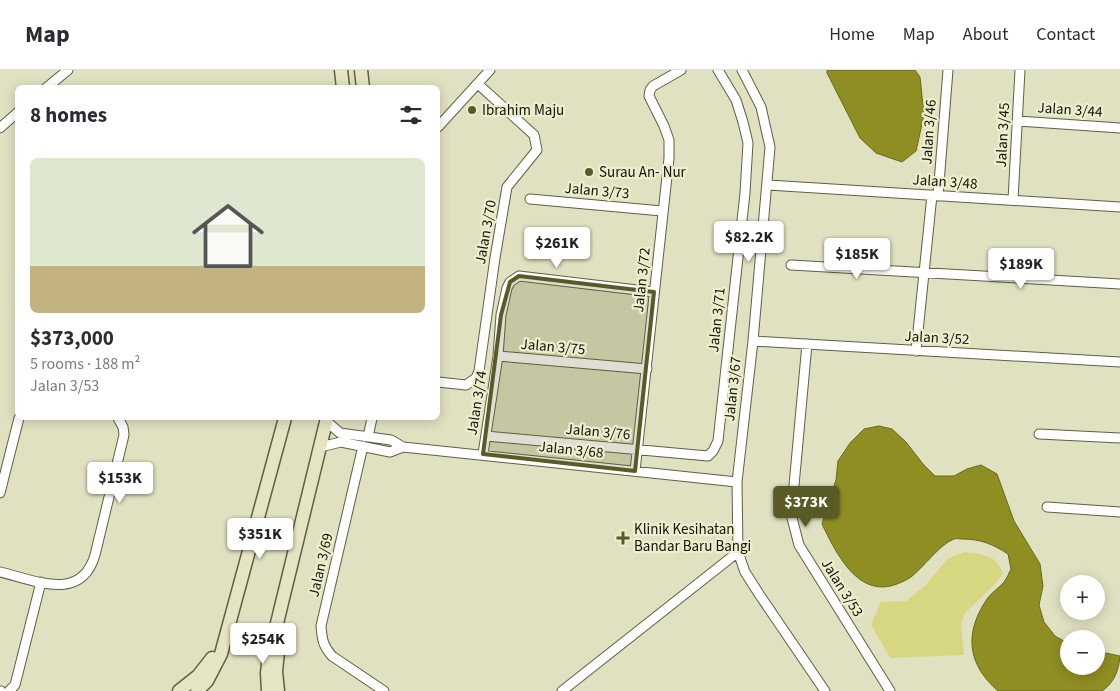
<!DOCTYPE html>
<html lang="en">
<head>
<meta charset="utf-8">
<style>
	body { margin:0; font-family:"Source Sans 3",sans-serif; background:#f7f7f7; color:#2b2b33; height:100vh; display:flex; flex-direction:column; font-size:19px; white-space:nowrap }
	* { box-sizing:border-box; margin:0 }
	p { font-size:16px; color:#7c7c81 }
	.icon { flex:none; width:28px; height:28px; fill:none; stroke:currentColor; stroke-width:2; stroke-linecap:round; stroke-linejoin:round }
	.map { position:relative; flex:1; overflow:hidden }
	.panel { position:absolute; left:15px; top:15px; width:425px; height:335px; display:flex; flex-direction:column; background:#fff; border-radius:8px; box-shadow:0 2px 12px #0003 }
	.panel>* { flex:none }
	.tools { position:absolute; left:1060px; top:505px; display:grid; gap:10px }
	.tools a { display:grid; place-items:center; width:45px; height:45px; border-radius:50%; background:#fff; box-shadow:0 2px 12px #0003; font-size:25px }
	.price { position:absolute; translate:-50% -42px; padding:0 11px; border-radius:5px; background:#fff; color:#222; font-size:16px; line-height:32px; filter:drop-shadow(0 1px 2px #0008) }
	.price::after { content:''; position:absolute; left:50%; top:30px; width:15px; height:11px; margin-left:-8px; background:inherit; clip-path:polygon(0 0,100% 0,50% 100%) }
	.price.active { background:#5a5a27; color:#fff }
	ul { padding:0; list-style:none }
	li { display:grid; align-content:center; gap:10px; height:265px; padding:0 15px }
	li span { display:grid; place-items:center; height:155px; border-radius:8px; color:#555 }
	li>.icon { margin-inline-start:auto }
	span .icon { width:90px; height:90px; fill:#fffc; stroke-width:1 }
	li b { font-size:21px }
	h2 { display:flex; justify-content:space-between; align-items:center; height:60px; padding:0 15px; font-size:21px }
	header { display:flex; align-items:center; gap:30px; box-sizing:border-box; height:70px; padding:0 25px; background:#fff; border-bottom:1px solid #e1e1e2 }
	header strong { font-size:24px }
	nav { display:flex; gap:28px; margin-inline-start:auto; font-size:18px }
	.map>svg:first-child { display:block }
</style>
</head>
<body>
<header>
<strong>Map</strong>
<nav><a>Home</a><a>Map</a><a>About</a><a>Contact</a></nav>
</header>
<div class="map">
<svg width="1120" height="621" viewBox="0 0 1120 621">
	<rect width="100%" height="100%" fill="#e0e1c1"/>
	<path fill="#d7d782" d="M964,482C983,485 994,483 1003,503L996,513L964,544L961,554L964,585L890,588L871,554L881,532L906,531L926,515L947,489Z"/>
	<path fill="#8f8e22" stroke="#6a691a" d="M827,0H915L920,7L924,45L916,81L902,92L876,83L860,68L827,3Z
		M879,356L892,359L906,372L923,394L935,406H954L967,399L981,395L997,404L1014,451L1040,494L1043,516L1039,535L1044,552L1055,566L1069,574V596H1096V581L1120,586C1119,600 1114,613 1102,621H998C967,594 964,563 987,529C992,522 999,518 1004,512C1007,508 1009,503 1011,499L1008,484C993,474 980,469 962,469C959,469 956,468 954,469C940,474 923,498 911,507C907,510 902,512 897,514C858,529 836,483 822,454L836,410L838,391L850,373L864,359Z"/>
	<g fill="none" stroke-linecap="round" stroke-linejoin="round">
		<defs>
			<path id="minor" d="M742,0L761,37L770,77L753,271L737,412L738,482L745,502L759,524L825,621
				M46,18L68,0
				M1018,51L1120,58
				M438,57L490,0
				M0,58L18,42
				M768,115L1120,137
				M938,126L948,0
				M530,129L662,141
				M1013,130L1020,0
				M791,195L1120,214
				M753,271L1120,292
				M807,274L792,437V448L799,475L890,621
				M916,281L932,125
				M498,286L647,299
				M438,312L466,315L476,308L479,301L495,188L507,117L537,80L534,65L478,14
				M326,351L340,363L391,370L403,377L737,412
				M1039,364L1120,368
				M486,366L708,386L713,381L718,371L745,123L748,73L743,52L736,30L718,0
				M368,367L372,348
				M363,376L321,556C322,569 323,576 332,586L384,621
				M320,377L341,372L390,382L403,377
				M483,384L498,286L501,245L507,218L510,212L519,206L654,222
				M635,401L669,88V70L664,56L649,26L650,20L653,16L681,0
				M0,423L19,348
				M1047,437L1120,442
				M0,502C35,510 81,533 95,485L124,365L123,357L118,348
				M0,621H1
				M9,621L15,615L41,512
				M562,621L738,482"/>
			<path id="secondary" d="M341,0L343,18
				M361,0L363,18
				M179,621L198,606L212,588
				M197,621L207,611L221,584L285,348
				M268,621L267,603L269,586L327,348
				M278,621L276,601L278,582"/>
		</defs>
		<use href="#minor" stroke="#5f6043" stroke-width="11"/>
		<use href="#secondary" stroke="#5f6043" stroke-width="15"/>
		<use href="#minor" stroke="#fff" stroke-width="9"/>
		<use href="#secondary" stroke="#e5e5c4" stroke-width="12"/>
	</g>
	<path fill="#5a5a27" fill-opacity="0.2" stroke="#5a5a27" stroke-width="4" stroke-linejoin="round" d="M519,206L654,222L635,401L483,384L501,245L510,212Z"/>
	<g fill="#5a5a27" stroke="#edeece" stroke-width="2">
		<circle cx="472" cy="40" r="5"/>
		<circle cx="589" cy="102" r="5"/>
		<path d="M620.5 460.5h5v5h5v5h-5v5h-5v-5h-5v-5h5z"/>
	</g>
	<g text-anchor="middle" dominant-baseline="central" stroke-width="4.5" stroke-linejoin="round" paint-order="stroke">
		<g font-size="15" fill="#121207" stroke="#edeece" text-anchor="start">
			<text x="482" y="40">Ibrahim Maju</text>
			<text x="599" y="102">Surau An- Nur</text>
			<text x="634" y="459">Klinik Kesihatan<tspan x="634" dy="17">Bandar Baru Bangi</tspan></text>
		</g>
		<g font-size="15" fill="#121207" stroke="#edeece">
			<text transform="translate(1070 40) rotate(4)">Jalan 3/44</text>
			<text transform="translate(929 62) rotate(-86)">Jalan 3/46</text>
			<text transform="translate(1003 65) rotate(-87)">Jalan 3/45</text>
			<text transform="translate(945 112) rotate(4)">Jalan 3/48</text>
			<text transform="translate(597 121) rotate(5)">Jalan 3/73</text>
			<text transform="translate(486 162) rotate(-80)">Jalan 3/70</text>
			<text transform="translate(642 210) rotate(-84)">Jalan 3/72</text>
			<text transform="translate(717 250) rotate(-84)">Jalan 3/71</text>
			<text transform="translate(937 268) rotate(3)">Jalan 3/52</text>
			<text transform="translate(553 277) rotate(5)">Jalan 3/75</text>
			<text transform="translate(733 319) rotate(-84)">Jalan 3/67</text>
			<text transform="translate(477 333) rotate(-81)">Jalan 3/74</text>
			<text transform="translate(598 362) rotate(5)">Jalan 3/76</text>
			<text transform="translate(571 380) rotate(6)">Jalan 3/68</text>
			<text transform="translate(321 495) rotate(-77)">Jalan 3/69</text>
			<text transform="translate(842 518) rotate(58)">Jalan 3/53</text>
		</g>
	</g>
</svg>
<div class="tools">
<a>+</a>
<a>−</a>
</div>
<b class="price" style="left:749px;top:193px">$82.2K</b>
<b class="price" style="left:557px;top:199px">$261K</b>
<b class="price" style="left:857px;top:210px">$185K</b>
<b class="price" style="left:1021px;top:220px">$189K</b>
<b class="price" style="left:120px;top:434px">$153K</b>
<b class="price active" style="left:806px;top:458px">$373K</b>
<b class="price" style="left:260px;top:490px">$351K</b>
<b class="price" style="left:263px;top:595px">$254K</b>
<section class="panel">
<h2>8 homes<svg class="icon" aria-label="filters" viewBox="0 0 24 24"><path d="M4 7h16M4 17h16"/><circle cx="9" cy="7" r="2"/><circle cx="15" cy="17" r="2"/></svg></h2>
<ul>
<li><span style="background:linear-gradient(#dfe7d0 70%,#c2b280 0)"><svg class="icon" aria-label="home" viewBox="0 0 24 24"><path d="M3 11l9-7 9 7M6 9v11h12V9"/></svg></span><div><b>$373,000</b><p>5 rooms · 188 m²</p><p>Jalan 3/53</p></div></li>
</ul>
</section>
</div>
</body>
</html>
